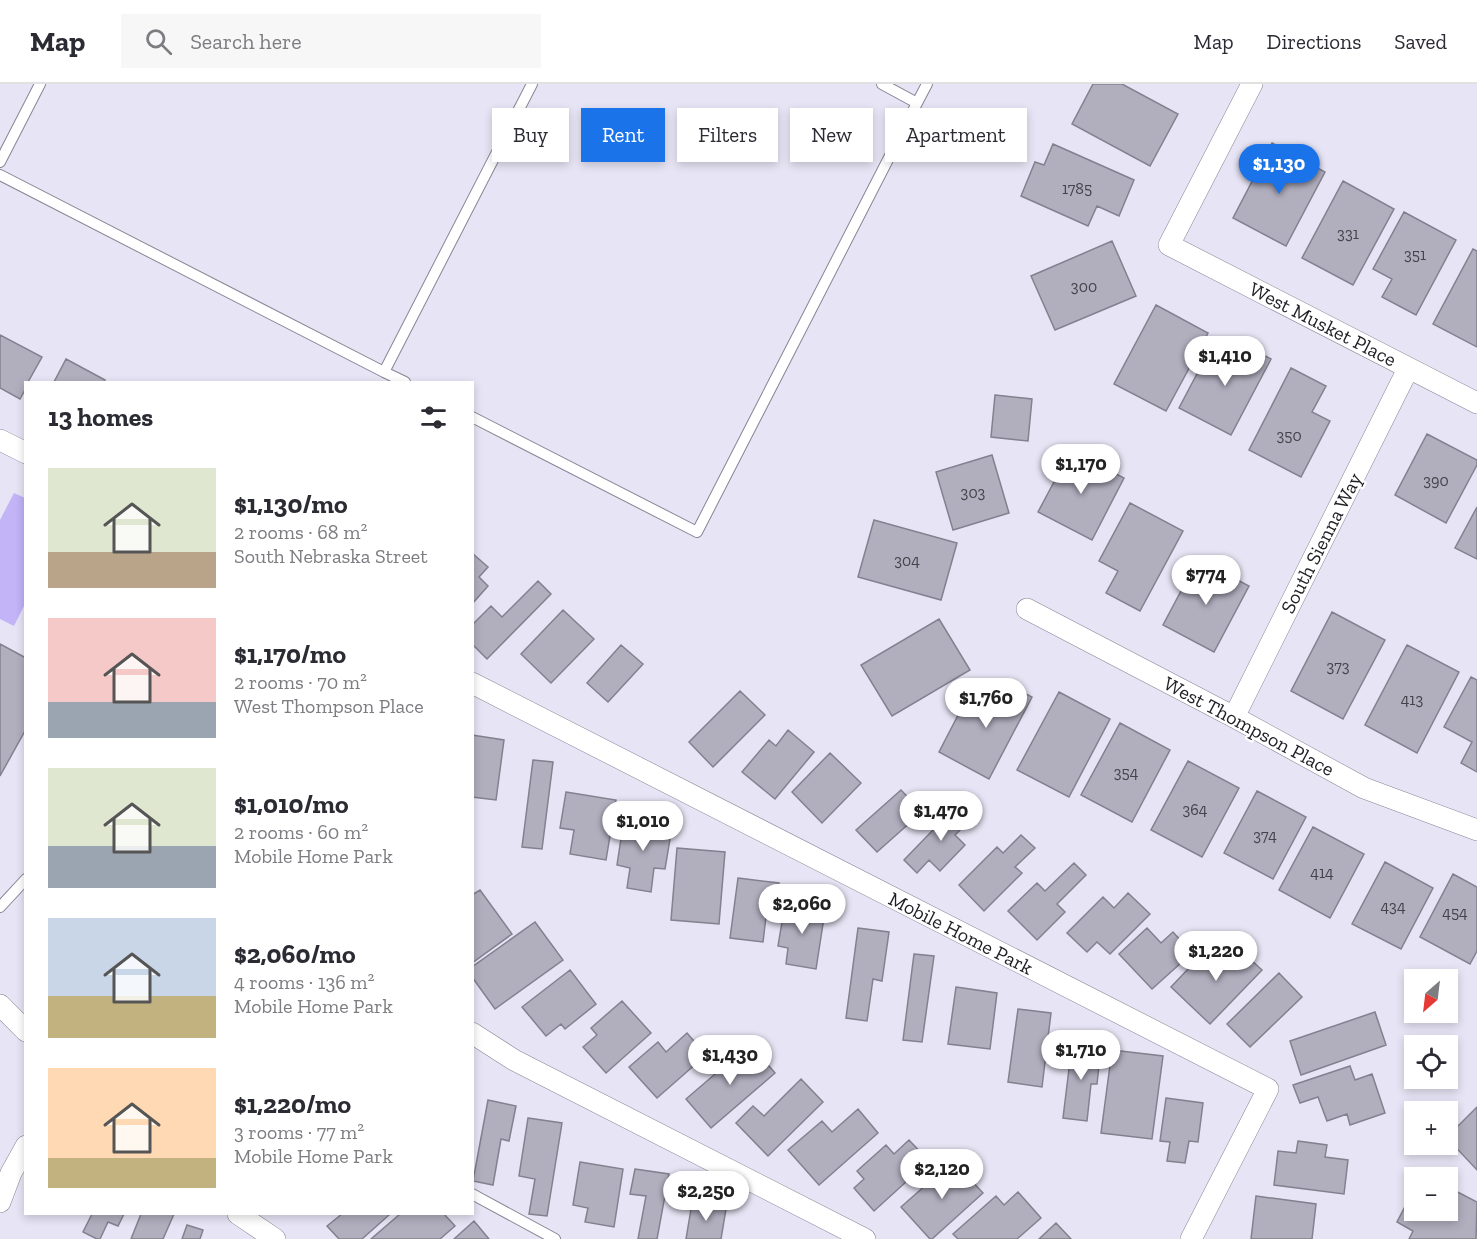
<!DOCTYPE html>
<html lang="en">
<head>
<meta charset="utf-8">
<style>
	body { margin:0; font-family:"Zilla Slab",serif; background:#f7f7f7; color:#2b2b33; height:100vh; display:flex; flex-direction:column; font-size:22px; white-space:nowrap }
	* { box-sizing:border-box; margin:0 }
	p { font-size:20px; color:#7c7c81 }
	.icon { flex:none; width:33px; height:33px; fill:none; stroke:currentColor; stroke-width:2; stroke-linecap:round; stroke-linejoin:round }
	.map { position:relative; flex:1; overflow:hidden }
	.panel { position:absolute; left:24px; top:297px; width:450px; height:834px; display:flex; flex-direction:column; background:#fff; border-radius:0px; box-shadow:0 3px 9px #0003 }
	.panel>* { flex:none }
	.guide { position:absolute; left:492px; top:24px; width:570px; height:54px; display:flex; gap:12px }
	.needle { width:39px; rotate:208deg }
	.fabs { position:absolute; left:1404px; top:885px; display:grid; gap:12px }
	.fabs a { display:grid; place-items:center; width:54px; height:54px; border-radius:0px; background:#fff; box-shadow:0 3px 9px #0003; font-size:30px }
	.price { position:absolute; translate:-50% -51px; padding:0 14px; border-radius:21px; background:#fff; color:#222; font-size:20px; line-height:39px; filter:drop-shadow(0 2px 3px #0008) }
	.price::after { content:''; position:absolute; left:50%; top:36px; width:18px; height:14px; margin-left:-9px; background:inherit; clip-path:polygon(0 0,100% 0,50% 100%) }
	.price.on { background:#1a73e8; color:#fff }
	ul { padding:0; list-style:none }
	li { display:flex; align-items:center; gap:18px; height:150px; padding:0 24px }
	li span { display:grid; place-items:center; flex:none; width:168px; height:120px; border-radius:0px; color:#555 }
	li>.icon { margin-inline-start:auto }
	span .icon { width:72px; height:72px; fill:#fffc; stroke-width:1 }
	li b { font-size:26px }
	h2 { display:flex; justify-content:space-between; align-items:center; height:72px; padding:0 24px; font-size:26px }
	.chip { padding:0 21px; border-radius:0px; background:#fff; box-shadow:0 3px 9px #0003; font-size:21px; line-height:54px }
	.chip.on { background:#1a73e8; color:#fff }
	header { display:flex; align-items:center; gap:36px; box-sizing:border-box; height:84px; padding:0 30px; background:#fff; border-bottom:2px solid #e1e1e2 }
	header strong { font-size:28px }
	nav { display:flex; gap:33px; margin-inline-start:auto; font-size:21px }
	.search { width:420px; height:54px; background:#f7f7f7; display:flex; align-items:center; gap:15px; box-sizing:border-box; padding:0 21px; border-radius:0px; color:#7c7c81; font-size:22px }
	.map>svg:first-child { display:block }
</style>
</head>
<body>
<header>
<strong>Map</strong>
<div class="search"><svg class="icon" aria-label="search" viewBox="0 0 24 24"><circle cx="10" cy="10" r="6"/><path d="M15 15l6 6"/></svg>Search here</div>
<nav><a>Map</a><a>Directions</a><a>Saved</a></nav>
</header>
<div class="map">
<svg width="1477" height="1155" viewBox="0 0 1477 1155">
	<rect width="100%" height="100%" fill="#e7e4f5"/>
	<path fill="#c2b4f7" d="M14,409L25,414V520L14,542L0,535V436Z"/>
	<path fill="#b1aebe" stroke="#83808f" stroke-width="1.5" d="M1093,0H1122L1178,30L1150,82L1072,40Z
		M1272,59L1325,88L1286,162L1233,134Z
		M1053,60L1134,96L1119,132L1097,122L1088,142L1021,112L1035,78L1044,81Z
		M1343,97L1394,125L1353,201L1302,174Z
		M1404,128L1456,156L1416,231L1382,213L1392,195L1373,185Z
		M1112,157L1136,212L1055,246L1031,192Z
		M1473,165L1477,167V263L1433,240Z
		M1156,221L1208,249L1166,327L1114,300Z
		M0,251L42,273L28,298H26V304L20,315L0,304Z
		M1236,256L1271,275L1231,351L1179,324L1208,269L1225,278Z
		M66,275L105,296L103,298H54Z
		M1291,284L1326,302L1312,328L1330,337L1301,393L1249,366Z
		M995,311L1032,315L1028,357L991,353Z
		M1427,350L1477,376V381L1446,439L1395,411Z
		M1071,366L1124,394L1092,456L1038,428Z
		M992,371L1009,429L953,446L936,388Z
		M1130,419L1183,447L1140,527L1106,509L1118,487L1099,477Z
		M1477,423V475L1455,464Z
		M874,436L957,459L941,516L858,493Z
		M472,469L488,483L479,493L488,502L472,520Z
		M1198,475L1249,502L1214,568L1163,541Z
		M538,497L551,510L487,575L472,560V541L491,522L502,533Z
		M563,526L594,555L551,599L521,570Z
		M1332,528L1385,556L1343,635L1291,607Z
		M939,535L970,586L892,632L861,581Z
		M0,560L26,574V645L0,692Z
		M621,561L643,580L608,618L587,599Z
		M1407,561L1459,588L1417,669L1365,641Z
		M1471,593L1477,596V688L1461,679L1472,658L1444,643Z
		M1000,596L1032,613L989,695L939,668L968,612L987,622Z
		M740,607L765,631L713,683L689,658Z
		M1059,608L1110,635L1069,713L1017,686Z
		M1120,639L1170,666L1132,738L1081,711Z
		M788,646L814,668L775,715L742,688L769,656L776,662Z
		M472,651L504,656L496,716L472,713Z
		M830,669L861,699L822,739L792,708Z
		M533,676L553,678L542,765L522,763Z
		M1188,677L1239,704L1202,773L1151,746Z
		M901,706L922,728L877,768L856,746Z
		M1257,707L1306,733L1273,795L1224,769Z
		M566,708L616,716L606,776L570,770L574,746L560,744Z
		M959,719L973,733L955,751L965,761L940,787L929,776L917,789L904,776Z
		M624,735L672,743L665,785L654,784L651,808L627,804L630,784L617,781Z
		M1313,743L1364,770L1330,834L1279,806Z
		M1021,751L1035,764L1015,783L1022,789L984,827L959,801L997,763L1003,769Z
		M677,764L725,768L719,840L671,836Z
		M1385,778L1433,804L1401,865L1352,840Z
		M1074,779L1086,791L1057,820L1065,828L1037,856L1008,827L1037,799L1045,807Z
		M1453,790L1477,803V867L1470,880L1420,853Z
		M738,794L779,799L775,834L766,833L763,858L730,854Z
		M480,806L512,850L472,879V811Z
		M1128,809L1150,830L1110,870L1097,858L1087,868L1067,849L1103,813L1114,824Z
		M785,820L825,827L816,885L786,880L788,864L778,862Z
		M535,838L563,876L495,925L472,893V883Z
		M858,844L889,848L882,897L873,895L867,937L846,934Z
		M1147,844L1161,859L1173,848L1192,869L1152,905L1119,870Z
		M1237,863L1262,886L1210,940L1171,903L1207,865L1221,880Z
		M914,870L934,872L922,958L903,956Z
		M570,886L596,920L565,945L561,940L546,952L522,923Z
		M1279,889L1302,913L1250,963L1227,940Z
		M956,903L997,909L990,965L948,960Z
		M622,917L651,949L606,989L583,963L597,951L591,944Z
		M1018,925L1051,929L1042,1003L1008,998Z
		M1375,928L1386,961L1301,991L1290,957Z
		M687,949L706,971L657,1014L629,983L658,958L666,968Z
		M750,960L775,989L711,1044L686,1015Z
		M1072,960L1101,963L1097,1000H1091L1087,1037L1063,1034Z
		M1112,966L1163,972L1152,1055L1101,1049Z
		M1350,982L1355,996L1372,990L1385,1029L1350,1041L1347,1030L1327,1037L1318,1013L1300,1019L1293,1001Z
		M801,995L823,1018L768,1072L736,1039L753,1022L764,1032Z
		M1166,1014L1203,1019L1198,1058L1189,1057L1185,1079L1167,1077L1170,1058L1160,1057Z
		M488,1016L516,1022L509,1057L501,1055L493,1101L473,1097Z
		M1477,1023V1086L1448,1055V1052Z
		M858,1025L878,1049L819,1101L788,1066L822,1037L832,1048Z
		M528,1034L562,1039L547,1132L529,1130L535,1095L519,1092Z
		M909,1056L929,1077L874,1127L854,1104L864,1095L857,1087L886,1061L894,1070Z
		M1298,1057L1327,1061L1325,1073L1348,1076L1344,1110L1274,1101L1278,1067L1296,1069Z
		M953,1077L983,1109L932,1155H930L901,1123Z
		M580,1078L623,1085L614,1143L585,1138L588,1124L573,1121Z
		M635,1085L669,1090L657,1155H638L646,1112L630,1110Z
		M1448,1103L1477,1118L1476,1155H1409L1413,1147L1397,1138L1414,1105V1126H1448Z
		M1018,1108L1041,1134L1017,1155H958L953,1150L996,1112L1004,1121Z
		M1256,1112L1316,1120L1312,1155H1251Z
		M692,1119L726,1125L721,1155H686Z
		M92,1130H124L118,1142L108,1138L100,1155H97L83,1148Z
		M141,1130H174L163,1155H131Z
		M342,1130H387L389,1131L362,1155H339L327,1142Z
		M400,1130H444L455,1142L440,1155H371Z
		M474,1137L489,1155H454Z
		M1056,1139L1071,1155H1039Z
		M187,1141L203,1146L200,1155H182Z"/>
	<g fill="none" stroke-linecap="round" stroke-linejoin="round">
		<defs>
			<path id="service" d="M882,0L917,19L927,0
				M0,78L40,0
				M0,91L384,288
				M405,298L384,288L532,0
				M472,333L697,448L917,19
				M0,823L26,795
				M472,1110L555,1155"/>
			<path id="minor" d="M1252,0L1169,161L1477,319
				M0,356L26,369
				M1027,525L1234,633L1364,704L1477,746
				M472,599L1268,1005L1191,1155
				M1234,633L1408,285
				M0,921L26,947
				M472,949L514,976L865,1155
				M0,1118L11,1089L26,1062
				M238,1130L275,1155"/>
		</defs>
		<use href="#service" stroke="#878594" stroke-width="12"/>
		<use href="#minor" stroke="#878594" stroke-width="22"/>
		<use href="#service" stroke="#fff" stroke-width="10"/>
		<use href="#minor" stroke="#fff" stroke-width="21"/>
	</g>
	<g text-anchor="middle" dominant-baseline="central" stroke-width="4.5" stroke-linejoin="round" paint-order="stroke">
		<g font-size="16" fill="#44424a">
			<text x="1077" y="104">1785</text>
			<text x="1348" y="149">331</text>
			<text x="1415" y="170">351</text>
			<text x="1084" y="202">300</text>
			<text x="1289" y="351">350</text>
			<text x="1436" y="396">390</text>
			<text x="973" y="408">303</text>
			<text x="907" y="476">304</text>
			<text x="1338" y="582">373</text>
			<text x="1412" y="615">413</text>
			<text x="1126" y="688">354</text>
			<text x="1195" y="725">364</text>
			<text x="1265" y="751">374</text>
			<text x="1322" y="788">414</text>
			<text x="1393" y="822">434</text>
			<text x="1455" y="828">454</text>
		</g>
		<g font-size="20" fill="#1f1e24" stroke="#fff">
			<text transform="translate(1323 240) rotate(27)">West Musket Place</text>
			<text transform="translate(1321 459) rotate(-63)">South Sienna Way</text>
			<text transform="translate(1249 642) rotate(28)">West Thompson Place</text>
			<text transform="translate(961 849) rotate(27)">Mobile Home Park</text>
		</g>
	</g>
</svg>
<div class="fabs">
<a><svg class="needle" viewBox="-14 -14 28 28"><path d="M0-13l5 13h-10z" fill="#e53935"/><path d="M0 13l5-13h-10z" fill="#7c7c81"/></svg></a>
<a><svg class="icon" aria-label="locate" viewBox="0 0 24 24"><circle cx="12" cy="12" r="6"/><path d="M12 2v4M12 18v4M2 12h4M18 12h4"/></svg></a>
<a>+</a>
<a>−</a>
</div>
<b class="price on" style="left:1279px;top:111px">$1,130</b>
<b class="price" style="left:1225px;top:303px">$1,410</b>
<b class="price" style="left:1081px;top:411px">$1,170</b>
<b class="price" style="left:1206px;top:522px">$774</b>
<b class="price" style="left:986px;top:645px">$1,760</b>
<b class="price" style="left:941px;top:758px">$1,470</b>
<b class="price" style="left:643px;top:768px">$1,010</b>
<b class="price" style="left:802px;top:851px">$2,060</b>
<b class="price" style="left:1216px;top:898px">$1,220</b>
<b class="price" style="left:1081px;top:997px">$1,710</b>
<b class="price" style="left:730px;top:1002px">$1,430</b>
<b class="price" style="left:942px;top:1116px">$2,120</b>
<b class="price" style="left:706px;top:1138px">$2,250</b>
<div class="guide">
<a class="chip">Buy</a>
<a class="chip on">Rent</a>
<a class="chip">Filters</a>
<a class="chip">New</a>
<a class="chip">Apartment</a>
</div>
<section class="panel">
<h2>13 homes<svg class="icon" aria-label="filters" viewBox="0 0 24 24"><path d="M4 7h16M4 17h16"/><circle cx="9" cy="7" r="2"/><circle cx="15" cy="17" r="2"/></svg></h2>
<ul>
<li><span style="background:linear-gradient(#dfe7d0 70%,#b9a48a 0)"><svg class="icon" aria-label="home" viewBox="0 0 24 24"><path d="M3 11l9-7 9 7M6 9v11h12V9"/></svg></span><div><b>$1,130/mo</b><p>2 rooms · 68 m²</p><p>South Nebraska Street</p></div></li>
<li><span style="background:linear-gradient(#f6c9c9 70%,#9aa5b1 0)"><svg class="icon" aria-label="home" viewBox="0 0 24 24"><path d="M3 11l9-7 9 7M6 9v11h12V9"/></svg></span><div><b>$1,170/mo</b><p>2 rooms · 70 m²</p><p>West Thompson Place</p></div></li>
<li><span style="background:linear-gradient(#dfe7d0 65%,#9aa5b1 0)"><svg class="icon" aria-label="home" viewBox="0 0 24 24"><path d="M3 11l9-7 9 7M6 9v11h12V9"/></svg></span><div><b>$1,010/mo</b><p>2 rooms · 60 m²</p><p>Mobile Home Park</p></div></li>
<li><span style="background:linear-gradient(#c9d6e8 65%,#c2b280 0)"><svg class="icon" aria-label="home" viewBox="0 0 24 24"><path d="M3 11l9-7 9 7M6 9v11h12V9"/></svg></span><div><b>$2,060/mo</b><p>4 rooms · 136 m²</p><p>Mobile Home Park</p></div></li>
<li><span style="background:linear-gradient(#ffd9b3 75%,#c2b280 0)"><svg class="icon" aria-label="home" viewBox="0 0 24 24"><path d="M3 11l9-7 9 7M6 9v11h12V9"/></svg></span><div><b>$1,220/mo</b><p>3 rooms · 77 m²</p><p>Mobile Home Park</p></div></li>
</ul>
</section>
</div>
</body>
</html>
